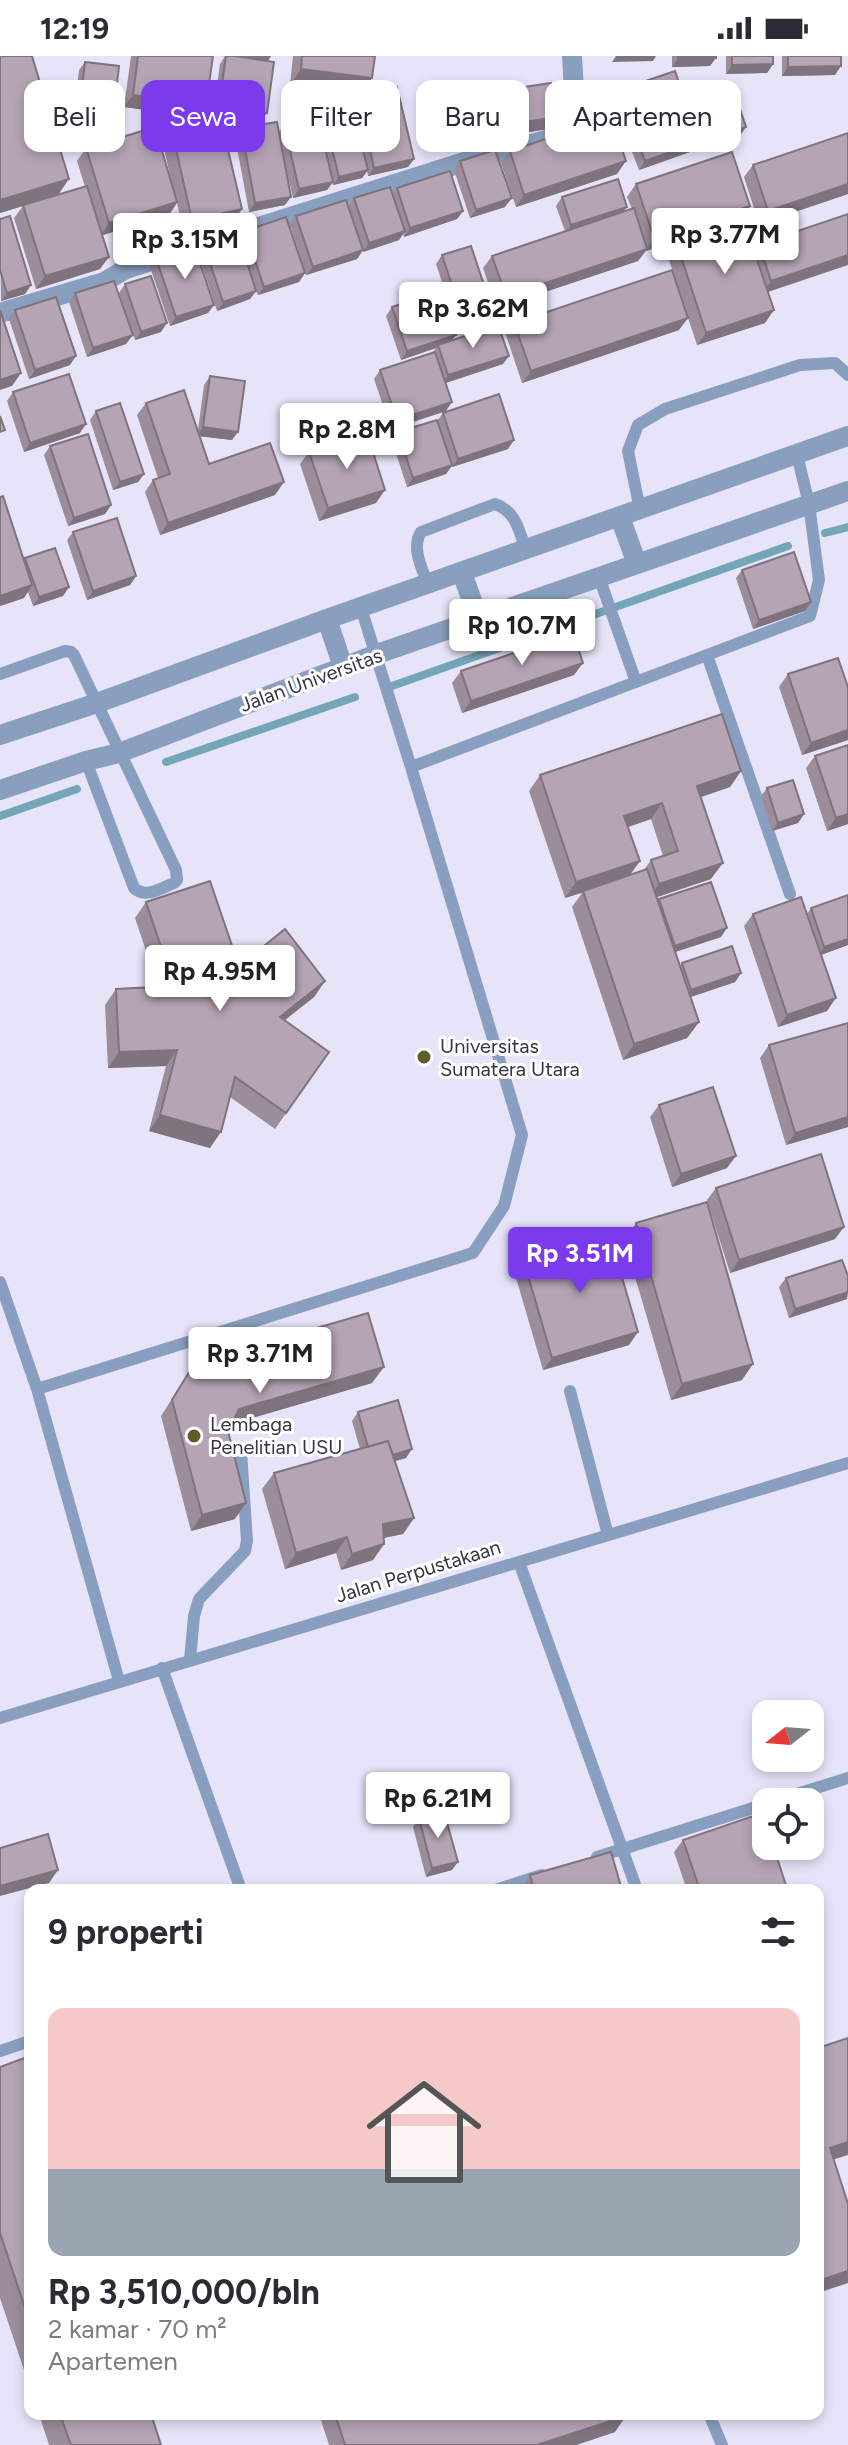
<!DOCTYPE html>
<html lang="id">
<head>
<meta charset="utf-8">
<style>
	body { margin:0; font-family:Figtree,sans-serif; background:#f2f2f3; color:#2b2b33; height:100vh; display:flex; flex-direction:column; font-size:30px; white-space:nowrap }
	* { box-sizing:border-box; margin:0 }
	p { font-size:26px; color:#7c7c81 }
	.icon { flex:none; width:44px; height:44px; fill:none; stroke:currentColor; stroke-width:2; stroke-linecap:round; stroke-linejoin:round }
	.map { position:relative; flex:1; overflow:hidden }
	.details { position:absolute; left:24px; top:1828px; width:800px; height:536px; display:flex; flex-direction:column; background:#fff; border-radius:16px; box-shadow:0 4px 12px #0003 }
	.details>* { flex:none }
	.banner { position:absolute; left:24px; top:24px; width:800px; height:72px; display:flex; gap:16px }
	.needle { width:52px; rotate:253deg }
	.buttons { position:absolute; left:752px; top:1644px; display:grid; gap:16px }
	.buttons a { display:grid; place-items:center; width:72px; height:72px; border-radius:16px; background:#fff; box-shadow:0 4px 12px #0003; font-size:40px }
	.price { position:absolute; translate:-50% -68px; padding:0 18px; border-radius:8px; background:#fff; color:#222; font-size:26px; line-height:52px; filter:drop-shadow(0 2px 4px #0008) }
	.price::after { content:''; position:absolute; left:50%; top:48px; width:24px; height:18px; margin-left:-12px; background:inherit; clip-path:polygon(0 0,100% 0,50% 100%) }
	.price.current { background:#7c3aed; color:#fff }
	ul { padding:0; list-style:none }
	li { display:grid; align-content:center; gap:16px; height:424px; padding:0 24px }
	li span { display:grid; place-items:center; height:248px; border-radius:16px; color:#555 }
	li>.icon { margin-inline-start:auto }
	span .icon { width:144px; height:144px; fill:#fffc; stroke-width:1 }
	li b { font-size:34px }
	h2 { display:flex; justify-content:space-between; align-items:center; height:96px; padding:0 24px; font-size:34px }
	.tag { padding:0 28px; border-radius:16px; background:#fff; box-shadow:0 4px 12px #0003; font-size:28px; line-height:72px }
	.tag.current { background:#7c3aed; color:#fff }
	.status { display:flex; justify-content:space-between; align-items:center; height:56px; padding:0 40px; background:#fff; direction:ltr }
	.status svg { height:22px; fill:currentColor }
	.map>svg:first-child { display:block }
</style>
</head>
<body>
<div class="status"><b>12:19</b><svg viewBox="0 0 49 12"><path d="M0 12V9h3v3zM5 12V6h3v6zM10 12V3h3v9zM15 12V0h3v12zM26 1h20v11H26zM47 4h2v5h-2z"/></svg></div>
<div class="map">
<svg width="848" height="2389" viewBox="0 0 848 2389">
	<rect width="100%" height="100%" fill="#e7e4f9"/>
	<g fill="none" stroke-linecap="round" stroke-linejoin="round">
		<path stroke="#74a6b8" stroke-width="8" d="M825,477L848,471
			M392,630L788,490
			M166,706L355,641
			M0,760L77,733"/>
		<path stroke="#899fbf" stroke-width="12" d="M640,454L628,395L638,369L665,353L800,309L835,307L848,319
			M599,521L636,626
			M428,529C422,512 411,492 421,476L495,448C516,455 519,475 526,494
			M707,599L810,560L819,524L809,448L797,399
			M0,618L65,595L71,596L74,599L176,814L177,824L174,827C161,832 146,843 134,832L86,705
			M411,711L707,599L790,838
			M0,1226L37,1333L119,1625
			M37,1333L473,1197L504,1150L522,1079L411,711L361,552
			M570,1335L608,1479
			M519,1506L637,1834
			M190,1604L194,1560L199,1543L245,1495L247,1485L241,1396
			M162,1612L241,1834
			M0,1662L848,1407
			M771,1746L848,1722
			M597,1801L766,1748
			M495,1834L542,1819
			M0,1995L30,1985
			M709,2358L722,2389"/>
		<path stroke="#899fbf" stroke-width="20" d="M0,257L104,226L126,213L461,107L569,78L576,69L572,0
			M620,461L637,508
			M462,517L479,564
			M327,563L343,611
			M0,679L97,647L327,563L848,380
			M0,734L86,705L119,697L377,598L848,435"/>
	</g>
	<path fill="#9c8d9b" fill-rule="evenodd" d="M131,0H213L206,49L198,61L124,51Z
		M222,0H271L268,5L261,65L213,59L220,8L225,0Z
		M293,0H375L361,38L290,29Z
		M672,0H716L710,10L672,11Z
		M726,0H773V8L767,17L726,18Z
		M782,0H841L835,19L782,20Z
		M32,1L58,139L85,131L77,105L86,92L174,137L162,84L171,71L242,153L233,166L184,177L177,147L169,159L102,179L100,213L36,233L14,162L23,150L0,157Z
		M85,6L113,63L107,72L73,67L79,14Z
		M616,35L685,43L678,52L619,72L610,43Z
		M358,40L414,103L408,111L368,120L367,115L362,122L333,129L332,126L327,134L293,142L285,107V149L249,156L235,81L241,72L279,76L284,69L319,68L324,61L353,54L352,48Z
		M704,42L740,80L711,90L709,84L704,91L639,114L625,78L632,69L699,49Z
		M446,43L556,61L548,73L443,90L437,56Z
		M848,77V138L759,168L744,121L753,109Z
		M510,95L617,118L516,151L501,107Z
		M460,105L505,151L470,162L454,114Z
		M636,128L750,150L742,163L646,195L638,205L497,252L483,212L492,200L565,175L556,150L562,141L624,156L632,153L627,141Z
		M397,132L463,155L457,163L404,181L403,178L399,184L363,196V194L357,203L306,219L290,169L296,160L348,151L354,142L392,139Z
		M848,158L768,236L765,267L697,289L667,198L676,185L754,195L759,188Z
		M0,163L31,229L25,238L1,245Z
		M245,175L305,217L299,226L258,239L256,235L250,243L217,255L198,197L204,189L239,183Z
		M442,199L494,259L488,268L459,277L436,208Z
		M156,202L208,257L170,270L150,211Z
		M125,228L161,276L135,284L119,237Z
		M75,237L126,288L87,301L69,246Z
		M392,251L452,285L503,308L446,327V355L391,373L374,323L380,314L433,296L436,292L401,304L386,260Z
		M15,254L70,309L29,323L9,263Z
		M514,267L679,274L522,327L506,279Z
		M210,320L232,384L200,380L209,408L275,439L160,479L145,436L153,424L158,422L137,359L146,347L198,374L204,329Z
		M13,336L80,377L24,396L7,345Z
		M96,355L144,418L138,426L113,434L90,364Z
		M443,357L508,393L452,411V410L446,418L407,431L392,385L398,376L437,365Z
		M50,390L111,449L105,458L68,470L44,399Z
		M309,396L376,447L319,465L300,408Z
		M0,441L24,504L25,502L69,531L63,540L33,550L28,536L24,542L0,550Z
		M73,476L136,520L130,529L87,544L67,484Z
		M742,514L805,555L753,573L736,522Z
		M461,615L574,619L462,657L452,627Z
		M788,618L848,684L802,699L779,631Z
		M848,689V768L827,775L806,712L815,700Z
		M741,715L730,731L701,741L711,823L657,841L658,845L659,843L721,881L675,896L680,910L682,907L741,917L735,926L690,941L699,966L687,982L623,1004L572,851L582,837L565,842L529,735L540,719ZM651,763L663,800L651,804L644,814L630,819L640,805L628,771Z
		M767,732L804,758L798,767L772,775L761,740Z
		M848,839V889L821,899L827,955L778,971L744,870L753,858H807L811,852Z
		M146,846L239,910L325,925L314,941L284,965L329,996L275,1073L230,1041L210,1092L149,1075L166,1010L108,1012L105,949L116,933L158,931L135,862Z
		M848,967V1071L786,1089L760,1002L769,989Z
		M659,1049L727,1112L672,1131L650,1061Z
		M716,1132L835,1183L730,1217L707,1144Z
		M636,1167L742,1324L671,1344L624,1183Z
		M523,1202L629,1289L543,1314L514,1215Z
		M786,1222L847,1243L789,1262L779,1231Z
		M194,1308L372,1327L231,1368L228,1375L235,1463L191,1475L161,1360Z
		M358,1356L406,1402L395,1405L414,1462L403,1478L384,1482V1488L373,1504L341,1514L336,1497L285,1513L262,1433L274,1417L360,1393L352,1365Z
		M419,1762L452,1814L426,1821L413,1771Z
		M683,1784L783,1834H687L674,1796Z
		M530,1819L622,1834H522L521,1832Z
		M30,2000V2332L0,2242V2011Z
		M39,2358H151L161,2389H49Z
		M319,2358H387L388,2362L615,2376L576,2389H329Z"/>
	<path fill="#7f737e" d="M222,0H271L267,6Z
		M616,0H656L653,5L612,6Z
		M678,2H716L710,10L672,11Z
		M773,8L767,17L726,18L732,9Z
		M841,10L835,19L782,20L788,11Z
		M301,13L372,22L361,38L290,29Z
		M133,39L206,49L198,61L124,51Z
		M685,43L678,52L619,72L625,63Z
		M219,50L267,57L261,65L213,59Z
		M79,58L113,63L107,72L73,67Z
		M556,61L548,73L443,90L451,78Z
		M746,71L740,80L711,90L717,81Z
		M711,82L704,91L639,114L645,105Z
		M414,103L408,111L368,120L374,112Z
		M626,105L617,118L516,151L524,139Z
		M368,114L362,122L333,129L339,121Z
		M69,123L58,139L0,157V144Z
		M333,126L327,134L293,142L299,133Z
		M848,128V138L759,168L768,155Z
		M291,141L285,149L249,156L255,147Z
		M512,142L505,151L470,162L476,154Z
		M177,146L169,159L100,180L109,167Z
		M750,150L742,163L646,195L654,182Z
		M627,151L621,159L565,178L571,169Z
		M242,153L233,166L184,177L192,164Z
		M463,155L457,163L404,181L410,172Z
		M405,175L399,184L363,196L369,187Z
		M647,193L638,205L497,252L506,240Z
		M363,194L357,203L306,219L313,211Z
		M848,199V209L762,238L771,225Z
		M109,201L100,213L36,233L45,220Z
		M305,217L299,226L258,239L264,231Z
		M31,229L25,238L1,245L7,237Z
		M256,235L250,243L217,255L223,246Z
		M214,249L208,257L170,270L176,261Z
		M774,254L765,267L697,289L706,277Z
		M494,259L488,268L459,277L465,269Z
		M688,262L679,274L522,327L531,315Z
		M167,267L161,276L135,284L141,276Z
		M133,279L126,288L87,301L93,292Z
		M456,279L449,288L438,289L436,292L401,304L407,295Z
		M76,300L70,309L29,323L35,314Z
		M509,300L503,308L442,328L448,319Z
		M21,317L12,330L0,334V324Z
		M452,346L446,355L391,373L397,364Z
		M86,368L80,377L24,396L30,387Z
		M203,371L238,376L232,384L197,380Z
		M514,384L508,393L452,411L458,403Z
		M452,409L446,418L407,431L413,422Z
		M144,418L138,426L113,434L120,426Z
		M284,426L275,439L160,479L168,467Z
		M385,434L376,447L319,465L328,452Z
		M111,449L105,458L68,470L74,462Z
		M136,520L130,529L87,544L93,535Z
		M32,529L24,542L0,550V540Z
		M69,531L63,540L33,550L39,541Z
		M811,546L805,555L753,573L759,564Z
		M583,607L574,619L462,657L471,645Z
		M848,674V684L802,699L811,687Z
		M741,715L730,731L686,746L697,730Z
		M662,747L651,763L613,776L624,760Z
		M804,758L798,767L772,775L778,767Z
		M848,758V768L827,775L836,762Z
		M640,805L628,821L565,842L576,826Z
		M723,807L711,823L648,844L659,828Z
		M727,872L721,881L669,898L675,890Z
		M848,883V889L818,900L824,891Z
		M741,917L735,926L685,943L691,934Z
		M325,925L314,941L268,977L280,961Z
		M836,942L827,955L778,971L787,959Z
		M699,966L687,982L623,1004L634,988Z
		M177,994L166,1010L108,1012L119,996Z
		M160,1059L221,1076L210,1092L149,1075Z
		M848,1061V1071L786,1089L795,1077Z
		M736,1100L727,1112L672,1131L681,1118Z
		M844,1171L835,1183L730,1217L739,1204Z
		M848,1236L847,1243L789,1262L795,1253Z
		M638,1276L629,1289L543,1314L552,1302Z
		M753,1308L742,1324L671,1344L682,1328Z
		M384,1311L372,1327L228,1369L239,1353Z
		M412,1393L406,1402L384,1408L390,1400Z
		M246,1447L235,1463L191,1475L202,1459Z
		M414,1462L403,1478L372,1484L383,1468Z
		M347,1481L336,1497L285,1513L296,1497Z
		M384,1488L373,1504L341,1514L352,1498Z
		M458,1806L452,1814L426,1821L432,1812Z
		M58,1814L49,1827L0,1840V1830Z
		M786,1829L783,1834H771Z
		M848,2086V2099L819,2108L830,2092Z
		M848,2215V2227L818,2237V2225Z
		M626,2360L615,2376L576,2389H537Z"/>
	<path fill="#b5a4b4" stroke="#7f737e" stroke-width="2" d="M0,0H32L69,123L0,144Z
		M138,0H213L206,49L133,39Z
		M226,0H235L274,6L267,57L219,50Z
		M302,0H375L372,22L301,13Z
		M678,0H716V2H678Z
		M732,0H773V8L732,9Z
		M788,0H841V10L788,11Z
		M85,6L119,10L113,63L79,58Z
		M675,15L685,43L625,63L616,35Z
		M551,27L556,61L451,78L446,43Z
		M397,31L414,103L374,112L358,40Z
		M733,32L746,71L717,81L704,42Z
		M698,47L711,82L645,105L632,69Z
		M353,54L368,114L339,121L324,61Z
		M220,60L242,153L192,164L171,71Z
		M611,61L626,105L524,139L510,95Z
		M318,62L333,126L299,133L284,69Z
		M277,66L291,141L255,147L241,72Z
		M155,71L177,146L109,167L86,92Z
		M848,77V128L768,155L753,109Z
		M495,94L512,142L476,154L460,105Z
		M732,96L750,150L654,182L636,128Z
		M450,115L463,155L410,172L397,132Z
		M618,123L627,151L571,169L562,141Z
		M87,130L109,201L45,220L23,149Z
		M390,131L405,175L369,187L354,142Z
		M346,144L363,194L313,211L296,160Z
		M634,152L647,193L506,240L492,200Z
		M848,158V199L771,225L759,188Z
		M10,160L31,229L7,237L0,214V163Z
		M286,161L305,217L264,231L245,175Z
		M743,162L774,254L706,277L676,185Z
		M238,178L256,235L223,246L204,189Z
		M194,189L214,249L176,261L156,202Z
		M471,190L494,259L465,269L442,199Z
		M672,214L688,262L531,315L514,267Z
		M151,220L167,267L141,276L125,228Z
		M114,225L133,279L93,292L75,237Z
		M441,235L456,279L407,295L392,251Z
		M56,241L76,300L35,314L15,254Z
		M0,254L21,317L0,324Z
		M498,269L509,300L448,319L438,289Z
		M435,296L452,346L397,364L380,314Z
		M69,318L86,368L30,387L13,336Z
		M210,320L245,325L238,376L203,371Z
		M184,334L209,408L270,387L284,426L168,467L153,424L170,418L146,347Z
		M499,338L514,384L458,403L443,357Z
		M120,347L144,418L120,426L96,355Z
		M0,360L5,374L0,376Z
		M437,364L452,409L413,422L398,376Z
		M367,377L385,434L328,452L309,396Z
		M88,378L111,449L74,462L50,390Z
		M3,440L32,529L0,540V441Z
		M117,462L136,520L93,535L73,476Z
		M55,492L69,531L39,541L25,502Z
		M794,496L811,546L759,564L742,514Z
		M573,577L583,607L471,645L461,615Z
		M838,602L848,631V674L811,687L788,618Z
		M722,658L741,715L697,730L723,807L659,828L651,804L678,795L662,747L624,760L640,805L576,826L540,719Z
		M848,689V758L836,762L815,700Z
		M793,724L804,758L778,767L767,732Z
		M647,813L699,966L634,988L583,835Z
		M210,825L239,910L285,873L325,925L280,961L329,996L286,1057L235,1021L221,1076L160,1059L177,994L119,996L116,933L174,930L146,846Z
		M711,826L727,872L675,890L659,843Z
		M848,839V883L824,891L811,852Z
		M801,841L836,942L787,959L753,858Z
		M732,890L741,917L691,934L682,907Z
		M848,967V1061L795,1077L769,989Z
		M713,1031L736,1100L681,1118L659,1049Z
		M821,1098L844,1171L739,1204L716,1132Z
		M707,1146L753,1308L682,1328L636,1167Z
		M609,1177L638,1276L552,1302L523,1202Z
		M842,1204L848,1220V1236L795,1253L786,1222Z
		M368,1257L384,1311L239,1353L228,1375L246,1447L202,1459L172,1344L194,1308Z
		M398,1344L412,1393L393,1399L388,1385L368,1391L358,1356Z
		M388,1385L414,1462L383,1468L384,1488L352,1498L347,1481L296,1497L274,1417Z
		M444,1756L458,1806L432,1812L419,1762Z
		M762,1757L766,1769V1790H773L786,1829L771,1834H700L683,1784Z
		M48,1778L58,1814L0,1830V1792Z
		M611,1796L622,1834H534L530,1819Z
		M848,1982V2086L830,2092L848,2148V2215L818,2225V1992Z
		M30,2000V2267L0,2177V2011Z
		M60,2358H151L161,2389H71Z
		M335,2358H387L388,2362L400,2358H625L626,2360L537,2389H345Z"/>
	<g fill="#5e5c29" stroke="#fff" stroke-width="3">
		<circle cx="424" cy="1001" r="8"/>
		<circle cx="194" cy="1380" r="8"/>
	</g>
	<g text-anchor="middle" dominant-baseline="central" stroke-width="6" stroke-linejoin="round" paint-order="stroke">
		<g font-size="20" fill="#37363e" stroke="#fff">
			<text transform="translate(311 624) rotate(-20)">Jalan Universitas</text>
			<text transform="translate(418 1515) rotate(-17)">Jalan Perpustakaan</text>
		</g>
		<g font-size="20" fill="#37363e" stroke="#fff" text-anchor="start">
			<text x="440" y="990">Universitas<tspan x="440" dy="23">Sumatera Utara</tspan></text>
			<text x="210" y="1368">Lembaga<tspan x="210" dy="23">Penelitian USU</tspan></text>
		</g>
	</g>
</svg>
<div class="buttons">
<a><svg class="needle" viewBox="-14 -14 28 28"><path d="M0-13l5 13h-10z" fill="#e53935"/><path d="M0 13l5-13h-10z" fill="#7c7c81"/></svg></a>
<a><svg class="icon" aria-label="locate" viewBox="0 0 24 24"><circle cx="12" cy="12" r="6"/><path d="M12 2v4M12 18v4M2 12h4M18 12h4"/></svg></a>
</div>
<b class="price" style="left:725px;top:220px">Rp 3.77M</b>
<b class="price" style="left:185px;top:225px">Rp 3.15M</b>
<b class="price" style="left:473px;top:294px">Rp 3.62M</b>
<b class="price" style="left:347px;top:415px">Rp 2.8M</b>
<b class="price" style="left:522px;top:611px">Rp 10.7M</b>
<b class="price" style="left:220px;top:957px">Rp 4.95M</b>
<b class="price current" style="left:580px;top:1239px">Rp 3.51M</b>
<b class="price" style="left:260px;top:1339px">Rp 3.71M</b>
<b class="price" style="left:438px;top:1784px">Rp 6.21M</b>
<div class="banner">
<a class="tag">Beli</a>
<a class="tag current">Sewa</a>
<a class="tag">Filter</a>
<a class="tag">Baru</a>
<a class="tag">Apartemen</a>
</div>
<section class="details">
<h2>9 properti<svg class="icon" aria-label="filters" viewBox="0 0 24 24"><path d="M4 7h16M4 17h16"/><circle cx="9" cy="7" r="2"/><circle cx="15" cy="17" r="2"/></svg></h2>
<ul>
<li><span style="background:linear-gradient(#f6c9c9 65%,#9aa5b1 0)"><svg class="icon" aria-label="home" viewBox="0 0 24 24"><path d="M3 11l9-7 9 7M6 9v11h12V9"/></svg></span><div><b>Rp 3,510,000/bln</b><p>2 kamar · 70 m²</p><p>Apartemen</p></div></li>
</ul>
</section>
</div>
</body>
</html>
